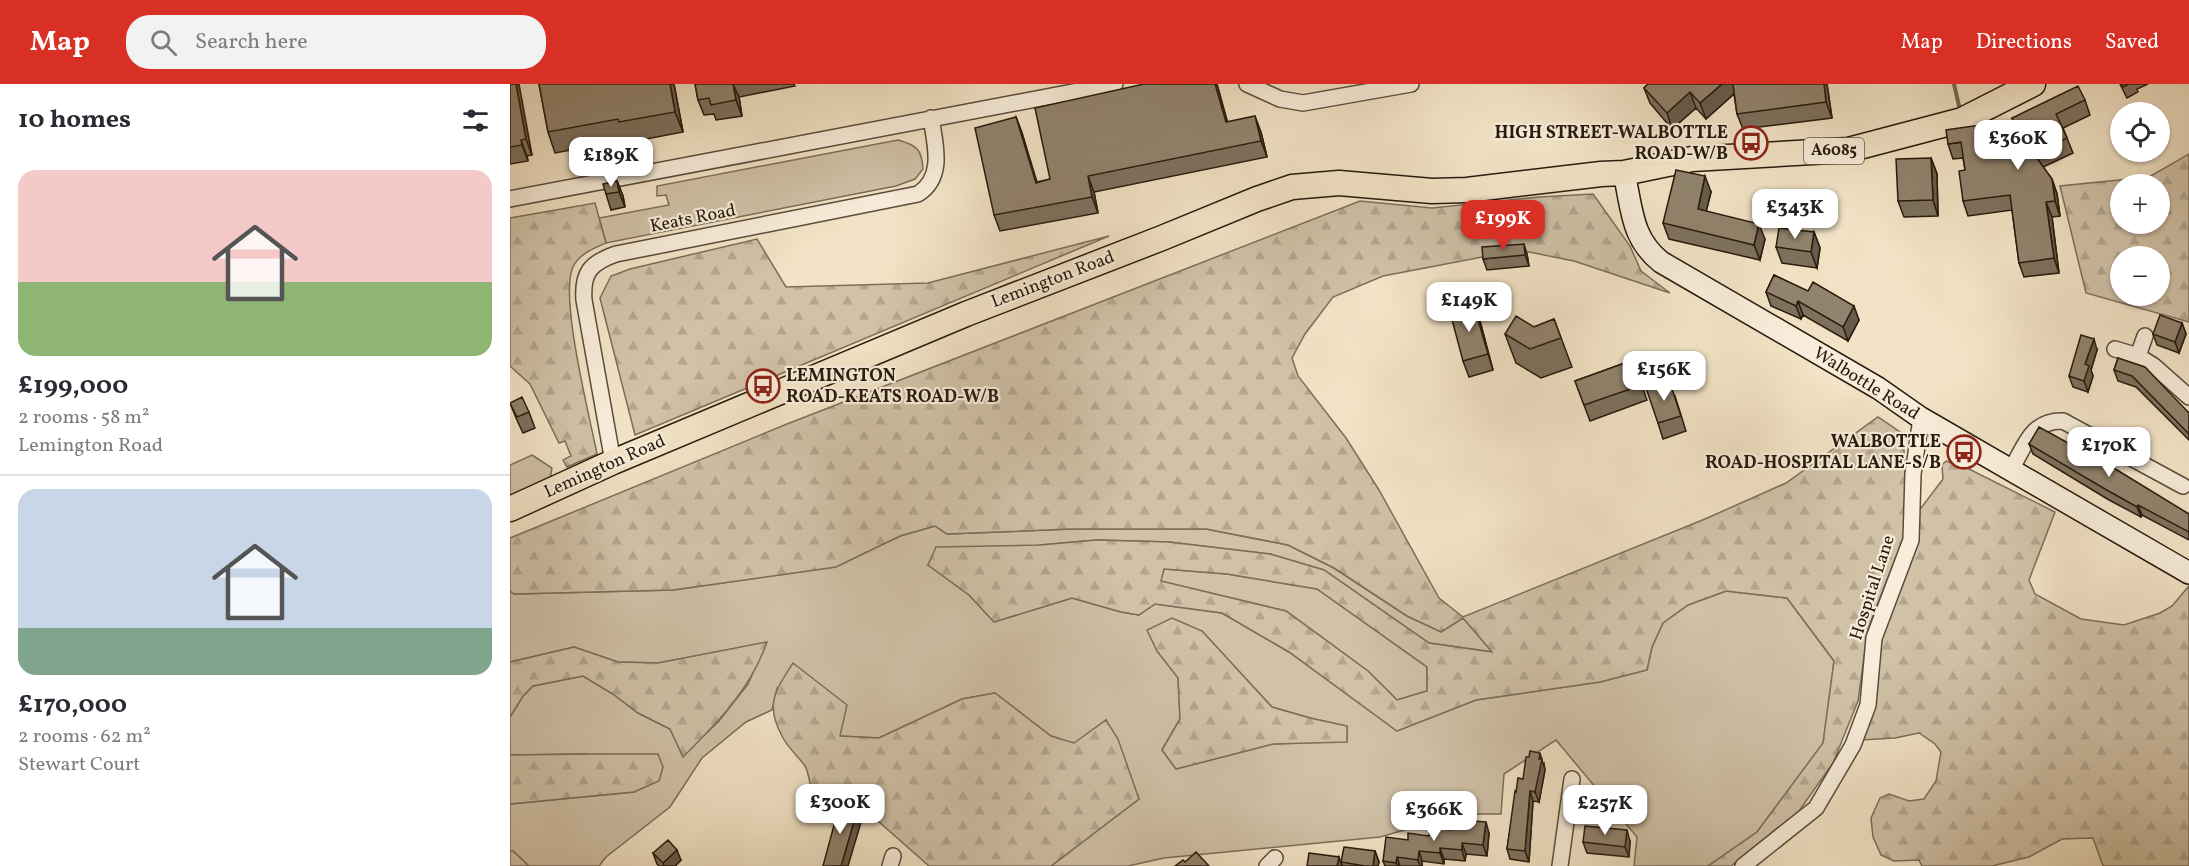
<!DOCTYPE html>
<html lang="en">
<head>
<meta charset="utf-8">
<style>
	body { margin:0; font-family:Vollkorn,serif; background:#f2f2f3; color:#2b2b33; height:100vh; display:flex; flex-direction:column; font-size:22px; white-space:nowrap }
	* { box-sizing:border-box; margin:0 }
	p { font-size:20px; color:#7c7c81 }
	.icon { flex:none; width:33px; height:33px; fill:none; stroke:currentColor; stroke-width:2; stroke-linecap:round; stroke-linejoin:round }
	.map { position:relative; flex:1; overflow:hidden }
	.details { display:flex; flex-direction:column; background:#fff; width:510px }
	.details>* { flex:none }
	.tools { position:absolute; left:1600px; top:18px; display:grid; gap:12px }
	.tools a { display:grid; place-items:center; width:60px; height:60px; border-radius:50%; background:#fff; box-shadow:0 2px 4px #0004; font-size:30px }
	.price { position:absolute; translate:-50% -51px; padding:0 14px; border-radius:12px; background:#fff; color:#222; font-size:20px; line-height:39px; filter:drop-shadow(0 2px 3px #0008) }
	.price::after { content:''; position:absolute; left:50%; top:36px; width:18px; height:14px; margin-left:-9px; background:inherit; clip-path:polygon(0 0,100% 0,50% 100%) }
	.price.active { background:#d93025; color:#fff }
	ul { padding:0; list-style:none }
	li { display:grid; align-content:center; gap:12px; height:318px; padding:0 18px }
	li+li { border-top:2px solid #e1e1e2 }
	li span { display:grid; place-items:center; height:186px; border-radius:18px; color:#555 }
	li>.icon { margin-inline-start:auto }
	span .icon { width:108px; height:108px; fill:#fffc; stroke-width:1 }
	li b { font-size:26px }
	h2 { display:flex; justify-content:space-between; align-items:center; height:72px; padding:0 18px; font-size:26px }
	header { display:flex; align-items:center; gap:36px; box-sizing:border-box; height:84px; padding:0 30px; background:#d93025; color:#fff }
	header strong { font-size:28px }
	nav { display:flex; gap:33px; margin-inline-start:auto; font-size:21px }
	.search { width:420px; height:54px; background:#f2f2f3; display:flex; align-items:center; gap:15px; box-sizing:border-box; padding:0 21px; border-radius:24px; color:#7c7c81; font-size:22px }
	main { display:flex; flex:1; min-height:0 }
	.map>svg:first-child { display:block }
</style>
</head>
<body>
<header>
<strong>Map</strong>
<div class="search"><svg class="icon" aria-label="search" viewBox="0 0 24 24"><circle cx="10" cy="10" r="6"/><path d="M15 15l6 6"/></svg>Search here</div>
<nav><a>Map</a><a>Directions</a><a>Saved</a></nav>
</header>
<main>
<section class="details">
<h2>10 homes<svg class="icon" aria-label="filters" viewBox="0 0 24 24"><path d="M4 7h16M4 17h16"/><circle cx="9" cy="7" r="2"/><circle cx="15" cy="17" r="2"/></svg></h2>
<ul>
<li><span style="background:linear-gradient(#f6c9c9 60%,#8fb573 0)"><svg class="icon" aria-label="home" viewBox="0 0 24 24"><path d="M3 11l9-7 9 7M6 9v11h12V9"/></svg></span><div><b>£199,000</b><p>2 rooms · 58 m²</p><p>Lemington Road</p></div></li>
<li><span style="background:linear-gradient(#c9d6e8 75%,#7fa58c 0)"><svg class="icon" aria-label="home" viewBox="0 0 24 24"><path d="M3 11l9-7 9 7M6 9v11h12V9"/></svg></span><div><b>£170,000</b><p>2 rooms · 62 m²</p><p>Stewart Court</p></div></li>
</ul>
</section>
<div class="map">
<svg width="1679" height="782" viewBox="0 0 1679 782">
	<defs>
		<pattern id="forest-firs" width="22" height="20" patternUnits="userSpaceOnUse" patternTransform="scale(1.5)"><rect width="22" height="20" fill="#d0c1a7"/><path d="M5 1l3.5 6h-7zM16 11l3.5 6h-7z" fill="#b3a58f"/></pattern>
	</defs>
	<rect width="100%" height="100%" fill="#f2e3c6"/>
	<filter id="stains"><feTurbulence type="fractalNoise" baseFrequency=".00333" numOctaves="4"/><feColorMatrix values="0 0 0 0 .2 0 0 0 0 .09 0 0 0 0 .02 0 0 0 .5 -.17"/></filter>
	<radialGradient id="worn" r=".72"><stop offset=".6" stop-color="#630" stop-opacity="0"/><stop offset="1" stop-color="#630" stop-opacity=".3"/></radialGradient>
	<path fill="#d0c1a7" stroke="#7c6e5a" stroke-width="1.5" fill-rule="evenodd" d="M388,56C406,61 412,65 413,85L405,95L386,102L96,159L89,134L159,121L156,111L147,112V102Z
		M22,371L42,384L40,395L0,412V381Z
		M425,442L437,450L561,445H696L778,461L824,484L897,532L931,548L953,534L983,568L919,559L814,486L760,470L659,458L587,456L530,461L418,481L459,511L484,538L562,514L611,528L629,531L645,520L712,529L779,568L887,647L966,616L1090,598L1137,586L1142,563L1153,539L1178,521L1216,507L1277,514L1324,577L1313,660L1247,748L1198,782H1124L1127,753L1046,656L994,690L991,730H950L870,753L654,774L618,782H541L629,715L596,636L564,660L541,652L485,609L452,615L369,654L330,652L267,604L262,626L236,638L192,674L160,723L96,773L89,782H19L0,767V720L124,708L78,670L0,671V633L13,612L23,602L73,592L103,610L128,629L160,645L173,672L209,637L238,600L256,559L148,579L108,578L64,563L0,578V507L5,510L163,506L325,483L390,452ZM692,547L762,623L800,634L837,642V657L763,660L666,685L652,666L670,635L668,594Z
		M654,485L717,490L807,505L917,583V607L887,616L858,587L776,527L650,497Z"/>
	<path fill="url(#forest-firs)" stroke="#7c6e5a" stroke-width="1.5" fill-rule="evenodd" d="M1679,70V238L1576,209L1550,102L1639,93ZM1611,100H1650V140H1611ZM1611,172H1650V212H1611Z
		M1083,110L1120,162L1131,187L1160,209L1064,177L1009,166L873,192L823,213L795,250L782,274L788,292L836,354L869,406L929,514L953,533L1195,435L1276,399L1368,333L1393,350L1396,401L1394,452L1358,545L1348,617L1323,679L1289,727L1221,782H1198L1247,748L1313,659L1324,577L1277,514L1216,507L1178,521L1153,539L1142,563L1137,586L1090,598L966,616L887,647L779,568L712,529L645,520L629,531L611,528L562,514L484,538L459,511L418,481L426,463L530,461L587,456L659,458L760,470L814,486L919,559L982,568L953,534L931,548L897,532L824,484L778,461L696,445H561L437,450L425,442L390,452L326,483L163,506L4,510L0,507V454L5,452L277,340L850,117L922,124L1029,113ZM654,485L717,490L807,505L917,583V607L887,616L858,587L776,527L651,497Z
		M85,119L96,159C84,164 69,170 63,183C49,213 80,333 87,370L57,383L53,376L61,372L55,357L49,359L20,300L0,282V134Z
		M599,152L125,351L90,214L101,192L120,185L247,155L276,203L418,199Z
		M1436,377L1457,384L1545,428L1519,496L1525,510L1571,535L1614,541L1650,529L1662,522L1679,502V782H1593L1583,754L1552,755L1519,773L1482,782H1412L1409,776L1384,777L1371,771L1363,753L1361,734L1370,714L1379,710L1399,717L1414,715L1426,697L1431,668L1425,660L1409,649L1385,654L1351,656L1369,559L1408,428L1433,395L1432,381Z
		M662,534L692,547L762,623L800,634L837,642V658L763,660L666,685L652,666L670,635L668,594L647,567L637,546Z
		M257,558C241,605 207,639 173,673L160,645L128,629L103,610L73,592L23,602L13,612L0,633V578L64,563L108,578L148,579Z
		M283,579L337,621L330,652L369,654L452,615L485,609L541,652L564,659L596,636L608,655L629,715L541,782H419L343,715L306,717C299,705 300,690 295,682C288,672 277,663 272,652C255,621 265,607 283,579Z
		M78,670H148L153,683L149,697L124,708L0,720V671Z
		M0,767H3L19,782H0Z"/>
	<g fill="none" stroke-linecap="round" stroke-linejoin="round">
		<path stroke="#786a56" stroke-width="4" d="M1444,0L1449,22"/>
		<defs>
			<path id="street" d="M737,0L770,15L793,19L901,0
				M0,115L605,0
				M1605,265L1628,272L1644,282L1679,313
				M1628,272L1635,252
				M103,378L74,216C72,189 80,179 106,170L408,110C435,93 425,60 421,34
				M1501,386C1515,362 1521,336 1553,337L1673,402
				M380,782L383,772
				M757,782L765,774
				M1050,782L1062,695
				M1233,782L1306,724L1343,661L1358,621L1364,554L1401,456L1403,390L1411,334"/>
			<path id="secondary" d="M1114,89C1122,124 1121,154 1151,178L1368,304L1411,334L1679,489"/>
			<path id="primary" d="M0,425L103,378L456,230L652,154L747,115L782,103L829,99L922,107L957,106L1091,90L1114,89L1182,75L1338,66L1452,36L1523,0"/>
		</defs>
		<use href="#street" stroke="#5a4c3b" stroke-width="18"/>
		<use href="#secondary" stroke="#281a0d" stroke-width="24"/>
		<use href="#primary" stroke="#281a0d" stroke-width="27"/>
		<use href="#street" stroke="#f7edda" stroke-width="15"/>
		<use href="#secondary" stroke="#f7edda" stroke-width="21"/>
		<use href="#primary" stroke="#f2e3c6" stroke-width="24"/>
	</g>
	<path fill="#7d715e" stroke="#281a0d" stroke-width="1.5" d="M0,0L22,71L17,72L18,77L0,80Z
		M29,0H164L173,48L116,59L115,56L45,69L38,48Z
		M185,0H284L285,2L229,13L232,32L206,36L204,30L194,31L188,16Z
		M634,0H707L717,38L751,48L757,73L584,108L588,129L490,147L484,131L506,33L512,49L527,98L540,95Z
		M1138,0H1317L1322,34L1233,45L1227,30L1224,10L1196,35L1186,24L1162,45L1140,19L1134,4Z
		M1610,0H1638L1627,5L1628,8L1617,14Z
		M1575,16L1580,31L1553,44L1563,69L1533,83L1542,95L1547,110L1550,132L1542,133L1549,189L1514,193L1509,179L1502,126L1458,132L1453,117L1455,86L1453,74L1443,75L1438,60L1475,56L1476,59L1510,54L1502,34Z
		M1421,74L1427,90L1428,132L1394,133L1388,117Z
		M107,97L113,112L115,123L101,126L96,110Z
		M1201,108L1196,127L1255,155L1250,176L1159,155L1153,139Z
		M1304,148L1310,164L1307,184L1272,179L1266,163Z
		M1017,170L1019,182L977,186L973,175Z
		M1264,191L1349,236L1338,257L1293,231L1291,235L1261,222L1256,208Z
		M1044,235L1062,283L1031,294L1006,279L995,250L1024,243Z
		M970,237L983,286L959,293L953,277Z
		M1672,239L1676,250L1669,269L1647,261L1643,250Z
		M1587,266L1581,286L1583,292L1578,308L1563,303L1559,292Z
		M1608,274L1679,329V356L1626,303L1608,297L1604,286Z
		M1123,276L1137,316L1080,337L1065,297Z
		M1165,312L1176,347L1153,355L1148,339Z
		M0,319L19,328L25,344L13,349L6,334Z
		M1519,360L1679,430V456L1632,431L1631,433L1599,416L1523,370Z
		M1034,679L1035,686L1029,718L1023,717L1019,778L1000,775L997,765L1006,708Z
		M940,746L979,749L977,772L956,770L955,777L934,775V780L912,777V782H875L873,777L898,756L919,752Z
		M1120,757L1119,773L1077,769L1073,758Z
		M865,767L869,778L868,782H832L831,778Z
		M143,769L171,776L165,782H149L147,780Z"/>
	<path fill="#665c4c" stroke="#281a0d" stroke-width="1.5" d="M6,0H9L22,71L16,55Z
		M160,0H164L173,48L165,28Z
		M223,0L229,13L232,32L226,16Z
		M705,0H707L722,54L716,38Z
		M1212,0H1235L1196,35L1190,19Z
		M1314,0H1317L1322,34L1316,18Z
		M1180,8L1186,24L1162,45L1157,29Z
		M745,32L751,48L757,73L751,57Z
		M506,33L512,49L531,114L526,99Z
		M1470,41L1475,56L1478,74L1473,59Z
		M11,56L17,72L18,77L12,61Z
		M1421,74L1427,90L1428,132L1423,116Z
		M578,92L584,108L588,129L582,113Z
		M1195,92L1201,108L1193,141L1188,125Z
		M1542,95L1547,110L1550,132L1545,117Z
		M107,97L113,112L115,123L109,108Z
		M1536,118L1542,133L1549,189L1544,174Z
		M1249,140L1255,155L1250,176L1244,161Z
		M1304,148L1310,164L1307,184L1301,168Z
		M1014,160L1017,170L1019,182L1015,171Z
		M1288,217L1293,231L1291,235L1286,222Z
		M964,222L970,237L983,286L978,270Z
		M1344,222L1349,236L1338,257L1333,243Z
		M1672,239L1676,250L1669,269L1665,258Z
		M1584,255L1587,266L1581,286L1583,292L1578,308L1574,297L1575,280Z
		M1628,421L1632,431L1631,433L1627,423Z
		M1030,669L1035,686L1029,718L1025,708Z
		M1020,707L1023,717L1019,778L1015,767Z
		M348,724L352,735L338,782H331Z
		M976,738L979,749L977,772L973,761Z
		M1117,746L1120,757L1119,773L1115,763Z
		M952,759L956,770L955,777L952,766Z
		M930,764L934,775V780L930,769Z
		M167,766L171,776L165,782H154L153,779Z
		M865,767L869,778L868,782H863Z
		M909,767L912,777V782H910L908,776Z
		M829,773L832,782H827Z
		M887,773L890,782H888L886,779Z"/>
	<path fill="#91836d" stroke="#281a0d" stroke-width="1.5" d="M0,0H6L16,55L11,56L12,61L0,63Z
		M29,0H160L165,28L109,38L108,35L38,48Z
		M185,0H223L226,16L201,21L199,14L188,16Z
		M634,0H705L716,38L745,32L751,57L578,92L582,113L484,131L465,44L506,33L526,99L540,95L525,24Z
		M1138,0H1212L1190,19L1180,8L1157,29L1134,4Z
		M1223,0H1314L1316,18L1227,30Z
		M1611,0H1619L1613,3Z
		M1568,2L1575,16L1546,30L1557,54L1524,70L1542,95L1545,117L1536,118L1544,174L1509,179L1500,111L1453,117L1449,87L1455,86L1451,58L1438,60L1436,46L1470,41L1473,59L1511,54L1502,34Z
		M1421,74L1423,116L1388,117L1386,75Z
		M1166,86L1195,92L1188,125L1249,140L1244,161L1153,139Z
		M107,97L109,108L96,110L93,100Z
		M1269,144L1304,148L1301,168L1266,163Z
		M1014,160L1015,171L973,175L972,163Z
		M1264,191L1298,207L1303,198L1344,222L1333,243L1288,217L1286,222L1256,208Z
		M964,222L978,270L953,277L940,228Z
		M1650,231L1672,239L1665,258L1643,250Z
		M1006,232L1024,243L1044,235L1051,254L1020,265L995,250Z
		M1571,251L1584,255L1575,280L1579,282L1574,297L1559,292Z
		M1608,274L1635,283L1679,329V350L1622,292L1604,286Z
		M1123,276L1132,301L1074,321L1065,297Z
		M1159,296L1171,332L1148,339L1136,304Z
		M12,313L19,328L7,333L0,319Z
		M1529,343L1607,386L1679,430V448L1628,421L1627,423L1595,405L1519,360Z
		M1020,667L1030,669L1029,675H1032L1025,708L1020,707L1015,767L997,765L1005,707L1006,708L1008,694L1013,695L1016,673H1019Z
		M330,719L348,724L331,782H313Z
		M963,737L976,738L973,761L952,759V766L930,764V769L909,767L908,776L887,773L886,779L873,777L876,753L898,756V749L919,752L920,743L940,746L941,741L962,743Z
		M1075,742L1117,746L1115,763L1073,758Z
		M158,756L167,766L153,779L143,769Z
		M834,763L865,767L863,782H855L831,778Z
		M686,768L699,782H665L673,776L675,778Z
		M799,769L829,773L827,782H797Z"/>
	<defs>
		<symbol id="bus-ring" viewBox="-11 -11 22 22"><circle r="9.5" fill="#f7edda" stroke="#8f2418" stroke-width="1.5"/><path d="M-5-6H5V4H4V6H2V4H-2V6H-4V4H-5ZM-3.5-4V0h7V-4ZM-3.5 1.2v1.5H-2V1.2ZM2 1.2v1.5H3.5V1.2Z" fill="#8f2418"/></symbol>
	</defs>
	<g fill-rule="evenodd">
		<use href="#bus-ring" x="1222" y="40" width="38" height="38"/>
		<use href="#bus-ring" x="234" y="283" width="38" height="38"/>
		<use href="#bus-ring" x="1435" y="349" width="38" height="38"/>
	</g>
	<g text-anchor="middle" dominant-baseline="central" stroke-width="4.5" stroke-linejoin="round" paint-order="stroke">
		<rect fill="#f7edda" stroke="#66594a" stroke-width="1.5" x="1294" y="54" width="60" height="26" rx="4.5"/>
		<g font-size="16" font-weight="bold" fill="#281a0d">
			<text x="1324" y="67">A6085</text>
		</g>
		<g font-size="18" font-weight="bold" fill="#281a0d" stroke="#f7edda" text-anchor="end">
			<text x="1218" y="49">HIGH STREET-WALBOTTLE<tspan x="1218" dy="21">ROAD-W/B</tspan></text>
			<text x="276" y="292" text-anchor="start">LEMINGTON<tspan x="276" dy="21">ROAD-KEATS ROAD-W/B</tspan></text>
			<text x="1431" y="358">WALBOTTLE<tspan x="1431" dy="21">ROAD-HOSPITAL LANE-S/B</tspan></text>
		</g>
		<g font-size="18" fill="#281a0d" stroke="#f7edda">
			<text transform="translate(183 135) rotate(-11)">Keats Road</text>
			<text transform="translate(543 196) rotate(-21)">Lemington Road</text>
			<text transform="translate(1356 300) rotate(32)">Walbottle Road</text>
			<text transform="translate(95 383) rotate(-24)">Lemington Road</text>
			<text transform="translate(1363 504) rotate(-72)">Hospital Lane</text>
		</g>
	</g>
	<rect width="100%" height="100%" filter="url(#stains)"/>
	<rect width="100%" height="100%" fill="url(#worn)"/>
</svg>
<div class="tools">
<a><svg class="icon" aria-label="locate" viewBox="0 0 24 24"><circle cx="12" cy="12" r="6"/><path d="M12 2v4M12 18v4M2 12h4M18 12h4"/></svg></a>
<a>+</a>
<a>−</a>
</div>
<b class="price" style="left:1508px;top:87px">£360K</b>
<b class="price" style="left:101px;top:104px">£189K</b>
<b class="price" style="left:1285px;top:156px">£343K</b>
<b class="price active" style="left:993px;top:167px">£199K</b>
<b class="price" style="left:959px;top:249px">£149K</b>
<b class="price" style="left:1154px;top:318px">£156K</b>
<b class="price" style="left:1599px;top:394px">£170K</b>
<b class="price" style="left:330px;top:751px">£300K</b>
<b class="price" style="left:1095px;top:752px">£257K</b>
<b class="price" style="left:924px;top:758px">£366K</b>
</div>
</main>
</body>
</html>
